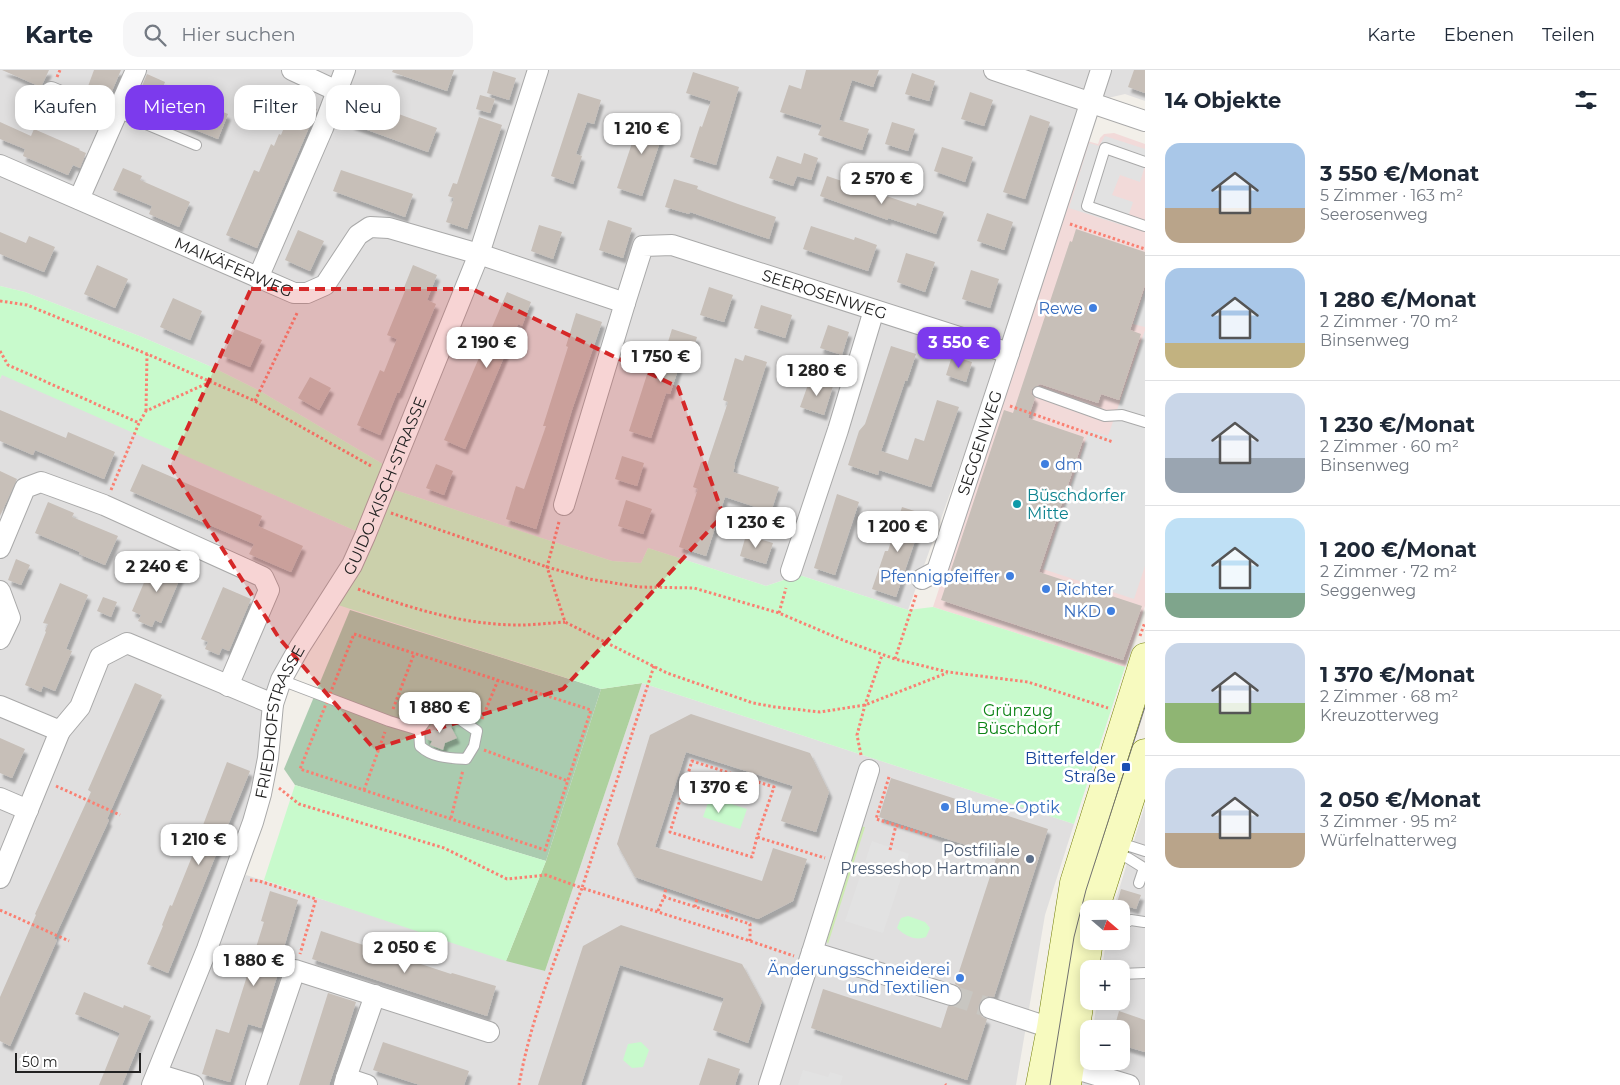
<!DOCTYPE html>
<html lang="de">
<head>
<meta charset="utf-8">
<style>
	body { margin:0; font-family:Montserrat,sans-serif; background:#f6f6f7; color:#1f2937; height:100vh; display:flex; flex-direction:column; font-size:19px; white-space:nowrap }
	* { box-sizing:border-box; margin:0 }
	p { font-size:16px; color:#747a83 }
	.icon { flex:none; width:28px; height:28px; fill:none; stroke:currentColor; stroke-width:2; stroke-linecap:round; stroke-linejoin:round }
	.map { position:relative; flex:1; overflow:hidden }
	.sheet { display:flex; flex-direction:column; background:#fff; width:475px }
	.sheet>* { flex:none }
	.guide { position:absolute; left:15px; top:15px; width:475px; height:45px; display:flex; gap:10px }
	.needle { width:32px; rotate:110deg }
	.fabs { position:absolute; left:1080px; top:830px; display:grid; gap:10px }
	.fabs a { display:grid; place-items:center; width:50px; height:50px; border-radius:10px; background:#fff; box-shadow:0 2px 12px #0003; font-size:25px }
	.scale { position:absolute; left:15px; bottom:12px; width:126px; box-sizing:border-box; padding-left:5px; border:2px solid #222; border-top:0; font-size:14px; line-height:18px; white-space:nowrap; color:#222; -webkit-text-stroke:4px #fff; paint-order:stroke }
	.price { position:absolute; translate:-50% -42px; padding:0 11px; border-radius:10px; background:#fff; color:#222; font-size:16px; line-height:32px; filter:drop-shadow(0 1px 2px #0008) }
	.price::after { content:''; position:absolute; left:50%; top:30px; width:15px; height:11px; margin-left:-8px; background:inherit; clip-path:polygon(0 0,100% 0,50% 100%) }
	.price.selected { background:#7c3aed; color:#fff }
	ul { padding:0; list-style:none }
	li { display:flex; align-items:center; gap:15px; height:125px; padding:0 20px }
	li+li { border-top:1px solid #e0e1e3 }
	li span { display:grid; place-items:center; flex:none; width:140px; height:100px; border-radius:15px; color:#555 }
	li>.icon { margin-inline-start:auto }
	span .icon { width:60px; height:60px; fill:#fffc; stroke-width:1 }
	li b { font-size:21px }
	h2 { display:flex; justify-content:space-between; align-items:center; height:60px; padding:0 20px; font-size:21px }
	.pill { padding:0 18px; border-radius:15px; background:#fff; box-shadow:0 2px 12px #0003; font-size:18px; line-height:45px }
	.pill.selected { background:#7c3aed; color:#fff }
	header { display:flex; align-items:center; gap:30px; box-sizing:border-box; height:70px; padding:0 25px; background:#fff; border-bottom:1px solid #e0e1e3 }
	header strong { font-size:24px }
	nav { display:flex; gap:28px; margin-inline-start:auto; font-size:18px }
	.search { width:350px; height:45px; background:#f6f6f7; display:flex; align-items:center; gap:12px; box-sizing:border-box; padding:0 18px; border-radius:15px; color:#747a83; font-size:19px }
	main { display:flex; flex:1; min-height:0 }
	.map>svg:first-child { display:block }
</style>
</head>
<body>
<header>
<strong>Karte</strong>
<div class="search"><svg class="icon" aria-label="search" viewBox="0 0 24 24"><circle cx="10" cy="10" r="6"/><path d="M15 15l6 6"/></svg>Hier suchen</div>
<nav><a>Karte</a><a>Ebenen</a><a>Teilen</a></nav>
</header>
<main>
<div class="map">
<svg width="1145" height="1015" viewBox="0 0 1145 1015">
	<defs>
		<filter id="shadow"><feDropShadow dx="3" dy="5.5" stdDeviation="1" flood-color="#0004"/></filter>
	</defs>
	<rect width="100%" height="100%" fill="#f2efe9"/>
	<path fill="#e0dfdf" d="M0,0H1145V31L1125,24L1091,32L908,540L799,505L766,516L648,478L641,493L612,491L395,420L386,396L260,321L214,298L142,267L25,222L0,216Z
		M2,304L365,465L281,610L268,688L152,1015H0V309Z
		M642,613L1074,754L1045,845L1016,1015H160L246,805L545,901Z
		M1145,735V1015H1082L1089,985V991H1121V959H1093L1097,931H1121V899H1102L1106,871H1121V839H1113Z"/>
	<path fill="#f2dad9" d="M1114,63L1145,74V536L1125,597L933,537L1061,149L1064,146L1087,71L1098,74L1100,68L1104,64Z"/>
	<path fill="#cdebb0" d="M859,756L865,757L828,874L825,868Z"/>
	<path fill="#add19e" d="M642,613L545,901L506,891L546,791L601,619Z"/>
	<path fill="#aacbaf" d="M350,540L601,619L546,791L295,715L284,699Z"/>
	<path fill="#c8facc" d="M0,216L25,222L142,267L214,298L260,321L386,396L365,465L2,305L0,309Z
		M395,420L612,491L641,493L648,478L766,516L799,505L908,540L933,537L1125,597L1074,754L642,613L601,619L338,535L373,469Z
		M295,715L546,791L506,891L264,810Z
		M710,727L747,739L740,759L703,747Z
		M908,846L925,852L930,858L926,867C916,871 905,866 897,858L901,848Z
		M641,972L649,980L643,997L632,998L623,990L628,974Z"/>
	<path fill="#e2e2e2" d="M1105,66L1145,79V96L1140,112L1120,105L1112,125L1133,132L1125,156L1069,138L1089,73L1099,76Z
		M1145,219V257L1133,254Z
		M1145,260V496L1134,529L1043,499L1089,360L1108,366Z
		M872,771L909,784L883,863L845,851Z
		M803,1000L828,1007L830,1002L843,1006L840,1015H798Z"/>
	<path fill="#c7bfb8" filter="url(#shadow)" d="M2,0H49L41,17Z
		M94,0H121L109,28L87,19Z
		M393,0H454L447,21L392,2Z
		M806,0H879L873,17L852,10L839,50L869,59L862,80L818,65L822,55L780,42L789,15L801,19Z
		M1134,0H1145V23L1128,17Z
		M493,1L516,8L509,30L487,23Z
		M693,2L739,17L716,95L690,87L700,56L702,57L711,31L686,23Z
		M912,3L935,11L929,31L905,24Z
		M147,4L165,12L162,20L195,34L196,31L228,44L218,69L134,35Z
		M970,22L993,30L984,56L961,49Z
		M578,23L601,30L594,54L587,52L576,84L582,86L573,114L551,106Z
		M361,24L387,34L385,39L437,58L428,82L351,54Z
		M480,25L495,29L490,43L476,39Z
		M295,30L317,39L257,178L226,165L254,100L259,102L271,74L274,76L279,64L281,65Z
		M642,43L667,51L642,126L617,118Z
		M1030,45L1050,52L1025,129L1003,122Z
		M479,47L502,55L467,159L446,152L454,128L448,126L453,113L457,114Z
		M0,52L31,66L34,59L80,79L79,80L86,83L80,98L73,95L68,105L23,86L25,79L0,69Z
		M892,52L915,59L908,81L885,74Z
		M942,77L973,87L965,112L934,101Z
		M804,83L818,88L811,110L797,106L793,116L769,108L777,86L801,94Z
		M123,98L142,106L140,110L190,132L179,157L149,144L152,136L113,120Z
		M341,100L413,124L405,147L333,121Z
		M827,106L916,136L917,133L944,142L936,164L888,148V150L820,126Z
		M674,109L698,116L697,119L738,134L776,147L769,169L690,142L689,144L665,137Z
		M987,143L1013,152L1004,180L977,171Z
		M608,150L632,158L623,188L599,180Z
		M539,155L562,162L553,189L531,181Z
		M811,156L854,170L855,167L877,175L868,201L803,179Z
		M1076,159L1145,182V215L1130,260L1141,264L1119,330L1101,324L1098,333L1040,314L1032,319L1031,324L1035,328L1028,348L1084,367L1039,502L1142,536L1123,590L941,530L1004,340L1013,343L1070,171L1072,172Z
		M298,160L324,171L310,201L285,190Z
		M0,162L26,173L29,166L55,177L44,202L0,184Z
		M906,183L935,192L925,222L897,212Z
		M97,195L128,209L115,238L84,224Z
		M413,195L437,205L427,230L436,234L399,323H397L380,365L357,355L380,300L384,302L397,269L387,265L405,221L403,220Z
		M971,200L999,209L990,238L962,229Z
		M709,217L733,225L724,252L700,245Z
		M507,222L531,232L522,256L518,254L465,379L444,370Z
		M173,228L202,241L190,270L160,257Z
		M761,235L792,245L785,268L754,258Z
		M576,243L602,252L572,340L536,459L506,449L516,416L524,419L546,356H543L568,277L566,276Z
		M828,255L849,262L842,285L820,278Z
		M235,259L262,270L250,297L223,286Z
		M672,259L697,267L691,288L683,285L670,324L666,323L651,368L629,361L650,295L660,298Z
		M891,276L916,284L907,311H905L881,381L908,390L915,368L924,371L937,330L959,337L931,417L879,400L878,405L848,395L859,361L865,354Z
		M745,285L767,292L734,395L735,396L733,402L779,417L771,442L725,427L706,486L679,477L698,419L693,417L701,392L707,395L728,332L723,330L735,288L743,291Z
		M952,286L972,292L966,312L946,305Z
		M310,307L331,318L319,340L298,328Z
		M810,309L833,316L824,345L800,337Z
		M0,340L66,368L68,362L115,382L104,409L35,380L33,385L0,371Z
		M622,386L644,393L637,416L615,409Z
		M142,394L262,446L258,456L303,476L291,502L249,484L254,474L130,421Z
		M436,394L453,401L444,425L426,418Z
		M0,401L17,409L0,446Z
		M837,424L859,432L835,505L814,498Z
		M626,430L652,439L643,464L618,456Z
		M48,432L74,443L72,447L118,466L105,495L79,484L80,482L35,463Z
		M902,437L924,444L896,527L872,519L885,481H888Z
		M746,465L773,473L766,494L740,486Z
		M16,489L30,495L21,515L8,510Z
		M154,489L183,501L161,553L155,550L152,557L138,551L141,545L132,541Z
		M60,513L88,525L66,579L72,581L55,621L43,616L41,622L25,615L46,562L45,561L48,554L43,553Z
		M223,517L251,529L229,581L222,578L219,585L205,579L208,572L201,569Z
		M103,527L117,532L111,547L97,541Z
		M135,613L162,625L107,749L109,750L54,869L57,870L10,976L0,971V927L36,845L35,844L91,722L88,720Z
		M691,644L810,683L829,722L816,762L781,751L793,716L686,682L655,777L762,811L773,778L807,789L793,831L758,849L635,807L617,774L650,665Z
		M439,650L452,652L451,657L457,668L445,673L443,680L430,675L432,671L426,669V662L434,651L438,653Z
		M0,668L25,679L12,708L0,703Z
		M227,692L250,701L168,903L147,894L163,856L162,855L170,835L172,836L193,784H192Z
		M891,708L1048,759L994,927L988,926L982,929L979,935L978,940L981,946L987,949L967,1010L811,958L823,919L941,958L948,936H954L959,934L962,929V922L960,917L955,914L997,785L879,747Z
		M1121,819L1141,825L1136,839L1117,833Z
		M270,821L298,830L282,884H284L261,958L248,954L230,1012L202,1004L216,959L229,963L264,852L261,851Z
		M621,855L742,894L762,931L748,973L713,960L724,928L620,895L581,1015H538L583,876Z
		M321,861L451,904L452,903L496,916L487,946L312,889Z
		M84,922L123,938L124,935L151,946L122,1015H99L120,963L75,944Z
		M328,923L356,932L347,961L329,1015H299Z
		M1119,941L1145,950V982L1121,975V959H1114Z
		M383,972L469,1001L464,1015H420L373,1000Z
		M708,988L740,999L735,1015H699Z"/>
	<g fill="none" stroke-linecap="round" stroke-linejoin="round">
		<path stroke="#c8c6c1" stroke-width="20" stroke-dasharray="20 10" stroke-linecap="butt" d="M951,925L990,938"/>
		<defs>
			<path id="lane" d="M117,42L196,75
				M1145,92L1105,78L1087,136L1145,156
				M1038,322L1105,346L1122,345L1145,352
				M281,610L389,651L419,660L420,676C433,688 449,688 466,689L474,676L477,661L455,646L432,642L419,660
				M1117,772L1145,781
				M1114,784L1128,788L1144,798L1139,813
				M1121,855L1131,850L1144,852
				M1121,904L1145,903"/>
			<g id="street">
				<path d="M292,0L337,21"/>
				<path d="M994,0L1145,51"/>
				<path d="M51,22L114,49"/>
				<path id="s1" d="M0,95L294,223H307L325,215L358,165L370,157L389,158L479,184L625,233L564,435"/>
				<path d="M79,129L136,0"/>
				<path d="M258,208L323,58L345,0"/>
				<path id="s2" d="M625,233L643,176L672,175L1009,283L1101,0"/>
				<path d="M0,478L25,418L41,412L104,435L263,507L269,520L228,616"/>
				<path d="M791,501L838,360L874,240"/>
				<path id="s3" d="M922,509L937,501L1009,283"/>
				<path d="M0,521L10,548L0,569"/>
				<path d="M0,636L60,661L80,637L100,587L127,573L273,634"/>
				<path d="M869,700L812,882L951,925"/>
				<path d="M0,728L28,740"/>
				<path d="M0,808L60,661"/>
				<path d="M990,938L1063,962"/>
				<path d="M1070,999L1086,1002L1129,1015"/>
				<path d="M157,1004L193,1015"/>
				<path d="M346,1008L375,925"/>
				<path id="s4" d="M152,1015L207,879L253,752L261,724L268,688L273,634L281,610L299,578L352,495L365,466L479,184L538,0"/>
				<path d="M256,1015L295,900L489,962"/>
				<path d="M344,1015L346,1008L367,1015"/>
				<path d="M769,1015L812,882"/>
			</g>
			<path id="secondary" d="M1095,839L1145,683
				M1040,1015L1051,958L1074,813L1145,587
				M1067,1015L1089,871"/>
		</defs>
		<use href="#lane" stroke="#a9a9a9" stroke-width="12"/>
		<use href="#street" stroke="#a9a9a9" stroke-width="22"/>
		<use href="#secondary" stroke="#707d05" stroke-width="29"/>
		<path stroke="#fa8072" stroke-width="3" stroke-dasharray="2.5 2.5" stroke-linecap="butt" d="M57,7L60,0
			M1070,154L1145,179
			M0,231L27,235L147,284L255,331L373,397
			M0,281L8,295L139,353
			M255,331L298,241
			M1010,336L1113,372
			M146,341L147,284
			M111,420L139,353L146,341L210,312
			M391,443L547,497L589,509L639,517L694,518L779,543L845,571L895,589L948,602L1028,612L1108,638
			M559,452L547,497L565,552L667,603L753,633L775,637L820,642L865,635L947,603
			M358,519C410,538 463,555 519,555C534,555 550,553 565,552
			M779,543L786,518
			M354,564L591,640L545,780L300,699Z
			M1140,566L1145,552
			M895,589L916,525
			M654,596L582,818L750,871L794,886
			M393,639L414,584
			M482,649L498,610
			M484,680L568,711
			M861,685L857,665L865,635L882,585
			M889,707L876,749L934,767
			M56,716L120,745
			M279,718L299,734L444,778L507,809L546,805L582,818C558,882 531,947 519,1015
			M364,720L385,662
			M451,748L463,700
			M757,767L752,787L670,762L692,691L774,717L757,767L825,788
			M890,780L896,755
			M250,810L259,811L316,829L300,884
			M664,827L666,818
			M695,837L697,829
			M0,840L69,871
			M658,841L664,827L750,854V871
			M726,847L728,839
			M945,1014L946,1015"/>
		<use href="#lane" stroke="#fff" stroke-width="10"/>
		<use href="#street" stroke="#fff" stroke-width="20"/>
		<use href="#secondary" stroke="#f7fabf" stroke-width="28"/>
		<path stroke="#707070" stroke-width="1" d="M1050,1015L1074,867L1086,820L1145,637"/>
	</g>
	<path fill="#d62828" fill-opacity="0.2" stroke="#d62828" stroke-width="4" stroke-dasharray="10 6" stroke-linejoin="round" d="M251,219H472L678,317L723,445L563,619L374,679L279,568L170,396Z"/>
	<g fill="#3f7fe0" stroke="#fff" stroke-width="2">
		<circle cx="1093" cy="238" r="5"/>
		<circle cx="1045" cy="394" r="5"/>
		<circle cx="1010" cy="506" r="5"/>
		<circle cx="1046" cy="519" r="5"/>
		<circle cx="1111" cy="541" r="5"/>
		<circle cx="945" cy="737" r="5"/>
		<circle cx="960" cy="908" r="5"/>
	</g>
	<circle fill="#0f9aa8" stroke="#fff" stroke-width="2" cx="1017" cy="434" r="5"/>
	<rect fill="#1a4fb4" stroke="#fff" stroke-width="2" x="1121" y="692" width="10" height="10" rx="2.5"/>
	<circle fill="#5c6f8a" stroke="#fff" stroke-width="2" cx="1030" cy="789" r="5"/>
	<g text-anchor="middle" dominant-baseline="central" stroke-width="5" stroke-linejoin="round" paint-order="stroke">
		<g font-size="16" fill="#222" stroke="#fff">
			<text stroke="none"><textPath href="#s1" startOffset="255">MAIKÄFERWEG</textPath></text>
			<text stroke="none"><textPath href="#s2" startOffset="249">SEEROSENWEG</textPath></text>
			<text stroke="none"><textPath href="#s3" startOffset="152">SEGGENWEG</textPath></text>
			<text stroke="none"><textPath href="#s4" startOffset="648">GUIDO-KISCH-STRASSE</textPath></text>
			<text stroke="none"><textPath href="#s4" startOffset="386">FRIEDHOFSTRASSE</textPath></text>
		</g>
		<g font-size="16" fill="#366cbe" stroke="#fff" text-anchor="end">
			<text x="1083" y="238">Rewe</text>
			<text x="1055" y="394" text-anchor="start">dm</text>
			<text x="1000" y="506">Pfennigpfeiffer</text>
			<text x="1056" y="519" text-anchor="start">Richter</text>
			<text x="1101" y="541">NKD</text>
			<text x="955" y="737" text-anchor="start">Blume-Optik</text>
			<text x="950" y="899">Änderungsschneiderei<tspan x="950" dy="18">und Textilien</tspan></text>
		</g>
		<g font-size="16" fill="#0d838f" stroke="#fff" text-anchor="start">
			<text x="1027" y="425">Büschdorfer<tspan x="1027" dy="18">Mitte</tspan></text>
		</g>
		<g font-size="16" fill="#0c8416" stroke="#fff">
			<text x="1018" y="640">Grünzug<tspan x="1018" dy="18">Büschdorf</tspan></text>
		</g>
		<g font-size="16" fill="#164399" stroke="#fff" text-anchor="end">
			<text x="1116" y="688">Bitterfelder<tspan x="1116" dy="18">Straße</tspan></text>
		</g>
		<g font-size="16" fill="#4e5e75" stroke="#fff" text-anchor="end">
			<text x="1020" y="780">Postfiliale<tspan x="1020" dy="18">Presseshop Hartmann</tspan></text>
		</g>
	</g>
</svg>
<div class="fabs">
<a><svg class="needle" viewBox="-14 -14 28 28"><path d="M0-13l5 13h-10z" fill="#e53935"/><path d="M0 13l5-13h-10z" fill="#747a83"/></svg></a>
<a>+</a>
<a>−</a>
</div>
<div class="scale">50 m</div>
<b class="price" style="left:642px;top:85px">1 210 €</b>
<b class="price" style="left:882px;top:135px">2 570 €</b>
<b class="price" style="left:487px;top:299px">2 190 €</b>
<b class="price selected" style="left:959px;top:299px">3 550 €</b>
<b class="price" style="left:661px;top:313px">1 750 €</b>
<b class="price" style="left:817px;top:327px">1 280 €</b>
<b class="price" style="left:756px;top:479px">1 230 €</b>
<b class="price" style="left:898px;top:483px">1 200 €</b>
<b class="price" style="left:157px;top:523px">2 240 €</b>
<b class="price" style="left:440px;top:664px">1 880 €</b>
<b class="price" style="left:719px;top:744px">1 370 €</b>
<b class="price" style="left:199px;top:796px">1 210 €</b>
<b class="price" style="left:405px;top:904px">2 050 €</b>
<b class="price" style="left:254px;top:917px">1 880 €</b>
<div class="guide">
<a class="pill">Kaufen</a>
<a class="pill selected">Mieten</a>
<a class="pill">Filter</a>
<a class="pill">Neu</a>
</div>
</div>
<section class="sheet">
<h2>14 Objekte<svg class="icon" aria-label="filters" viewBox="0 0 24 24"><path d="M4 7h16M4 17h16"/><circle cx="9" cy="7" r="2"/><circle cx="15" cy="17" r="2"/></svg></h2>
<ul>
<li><span style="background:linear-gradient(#a9c7e8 65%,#b9a48a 0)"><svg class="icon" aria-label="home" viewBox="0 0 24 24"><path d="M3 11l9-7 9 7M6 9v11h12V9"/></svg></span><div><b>3 550 €/Monat</b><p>5 Zimmer · 163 m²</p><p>Seerosenweg</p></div></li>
<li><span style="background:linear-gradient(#a9c7e8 75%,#c2b280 0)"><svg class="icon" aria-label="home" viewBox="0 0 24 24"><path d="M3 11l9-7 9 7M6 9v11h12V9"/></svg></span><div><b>1 280 €/Monat</b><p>2 Zimmer · 70 m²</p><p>Binsenweg</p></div></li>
<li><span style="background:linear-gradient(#c9d6e8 65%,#9aa5b1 0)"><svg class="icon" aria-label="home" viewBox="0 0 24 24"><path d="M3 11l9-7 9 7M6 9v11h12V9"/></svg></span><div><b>1 230 €/Monat</b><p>2 Zimmer · 60 m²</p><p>Binsenweg</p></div></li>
<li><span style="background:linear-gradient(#bfe0f5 75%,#7fa58c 0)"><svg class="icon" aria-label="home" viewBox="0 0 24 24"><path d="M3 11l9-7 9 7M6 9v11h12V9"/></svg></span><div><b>1 200 €/Monat</b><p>2 Zimmer · 72 m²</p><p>Seggenweg</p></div></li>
<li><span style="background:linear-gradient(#c9d6e8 60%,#8fb573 0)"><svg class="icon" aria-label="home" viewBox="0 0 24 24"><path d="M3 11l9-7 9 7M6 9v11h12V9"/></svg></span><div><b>1 370 €/Monat</b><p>2 Zimmer · 68 m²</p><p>Kreuzotterweg</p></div></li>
<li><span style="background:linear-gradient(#c9d6e8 65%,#b9a48a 0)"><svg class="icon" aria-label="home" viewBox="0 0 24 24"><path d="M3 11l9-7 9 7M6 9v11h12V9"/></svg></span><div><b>2 050 €/Monat</b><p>3 Zimmer · 95 m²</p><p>Würfelnatterweg</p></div></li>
</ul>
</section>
</main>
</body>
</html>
